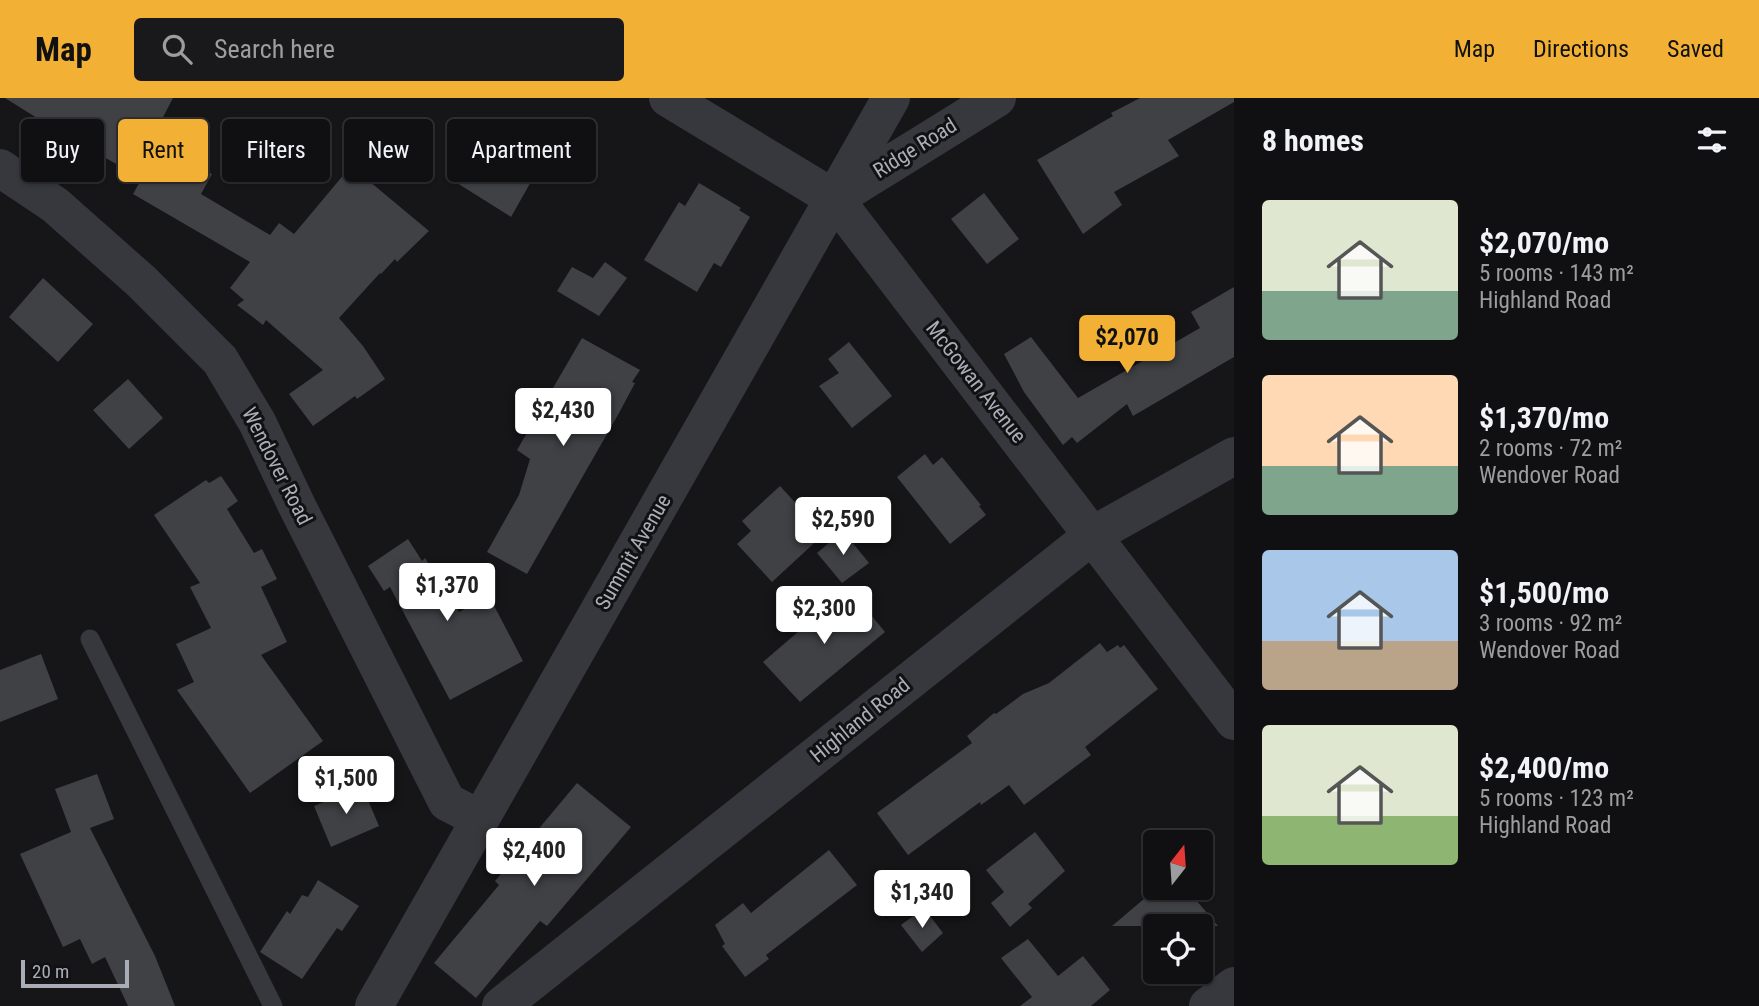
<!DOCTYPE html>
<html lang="en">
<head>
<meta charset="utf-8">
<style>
	body { margin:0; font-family:"Roboto Condensed",sans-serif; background:#19191b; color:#f1f3f6; height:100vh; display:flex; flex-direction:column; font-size:26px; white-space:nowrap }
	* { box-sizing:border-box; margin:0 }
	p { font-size:23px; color:#9c9d9f }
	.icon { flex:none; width:38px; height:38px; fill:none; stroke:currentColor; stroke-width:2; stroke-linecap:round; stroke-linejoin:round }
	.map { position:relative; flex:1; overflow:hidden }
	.panel { display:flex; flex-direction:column; background:#101012; width:525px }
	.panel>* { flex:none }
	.top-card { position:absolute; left:21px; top:21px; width:665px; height:63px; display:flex; gap:14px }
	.needle { width:46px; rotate:17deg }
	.buttons { position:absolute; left:1143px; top:732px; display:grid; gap:14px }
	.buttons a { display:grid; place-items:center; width:70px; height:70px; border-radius:7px; background:#101012; box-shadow:0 2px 5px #0004,0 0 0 2px #303032; font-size:35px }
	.scale { position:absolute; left:21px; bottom:18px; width:108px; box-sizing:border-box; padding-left:7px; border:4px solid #a8adb8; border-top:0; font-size:19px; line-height:24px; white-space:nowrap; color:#a8adb8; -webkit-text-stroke:5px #111113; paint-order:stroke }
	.price { position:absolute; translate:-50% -60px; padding:0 16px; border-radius:7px; background:#fff; color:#222; font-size:23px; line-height:46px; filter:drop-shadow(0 2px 4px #0008) }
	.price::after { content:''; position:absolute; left:50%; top:42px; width:21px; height:16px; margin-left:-10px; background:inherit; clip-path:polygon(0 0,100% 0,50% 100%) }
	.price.on { background:#f2b134; color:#111 }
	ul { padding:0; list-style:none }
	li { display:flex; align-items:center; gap:21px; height:175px; padding:0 28px }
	li span { display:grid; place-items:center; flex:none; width:196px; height:140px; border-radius:7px; color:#555 }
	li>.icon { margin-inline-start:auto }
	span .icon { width:84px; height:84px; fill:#fffc; stroke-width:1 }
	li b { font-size:30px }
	h2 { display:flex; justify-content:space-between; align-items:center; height:84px; padding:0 28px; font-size:30px }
	.chip { padding:0 24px; border-radius:7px; background:#101012; box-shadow:0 2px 5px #0004,0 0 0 2px #303032; font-size:24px; line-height:63px }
	.chip.on { background:#f2b134; color:#111 }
	header { display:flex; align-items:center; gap:42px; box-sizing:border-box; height:98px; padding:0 35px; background:#f2b134; color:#111 }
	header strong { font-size:33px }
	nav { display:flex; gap:38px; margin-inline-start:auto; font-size:24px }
	.search { width:490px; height:63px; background:#19191b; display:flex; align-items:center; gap:18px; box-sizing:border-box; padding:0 24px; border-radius:7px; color:#9c9d9f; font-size:26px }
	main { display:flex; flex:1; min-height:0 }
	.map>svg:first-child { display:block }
</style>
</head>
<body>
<header>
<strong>Map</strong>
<div class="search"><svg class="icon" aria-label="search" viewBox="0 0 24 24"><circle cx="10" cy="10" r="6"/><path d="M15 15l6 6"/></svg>Search here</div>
<nav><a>Map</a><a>Directions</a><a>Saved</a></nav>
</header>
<main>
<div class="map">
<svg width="1234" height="908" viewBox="0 0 1234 908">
	<rect width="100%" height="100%" fill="#161618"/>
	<path fill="#404145" d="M5,0H173L150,44L212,76L201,96L270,137L279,125L294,136L351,68L429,133L397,164L395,161L381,176L380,175L339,220L363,248L385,281L357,301L355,298L313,328L289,296L323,272L266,222L263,227L237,207L244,202L230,190L250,164L133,96L142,80L69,40Z
		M1140,0H1234V4L1168,42L1179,58L1114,94L1122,107L1083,136L1037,62L1113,18L1111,15Z
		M493,25L530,48L525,57L541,66L511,119L457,85Z
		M699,85L741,110L739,112L750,119L721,169L714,165L697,194L644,162L679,104L685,108Z
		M984,95L1019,141L987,166L951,121Z
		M605,164L627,180L599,218L557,193L572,169L593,180Z
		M43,180L93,226L58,264L9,219Z
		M1234,189V259L1133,318L1127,306L1077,345L1072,339L1063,347L1024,294L1004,256L1031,239L1078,300L1200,230L1191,214Z
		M582,240L640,272L632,284L635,285L619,315L527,476L487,454L519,397L530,361L517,352Z
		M849,244L892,298L852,330L819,288L839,275L828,261Z
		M128,281L163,320L129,351L93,312Z
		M925,356L933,367L942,359L981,407L979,408L986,417L950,446L897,379Z
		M221,378L238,403L227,411L254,455L262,451L277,481L261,489L287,544L261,557L323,643L250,695L177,592L194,584L176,546L211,530L190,489L200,485L154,417L206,382L209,385Z
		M780,388L824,436L772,484L737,446L751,433L742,423Z
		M843,433L869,465L842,485L817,455Z
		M408,441L422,463L425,460L459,514L489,498L523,563L450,602L390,489L384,493L368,468Z
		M849,490L885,534L800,604L763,564Z
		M1100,545L1107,554L1118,547L1120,550L1124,547L1158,591L1085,649L1091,657L1024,707L1009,687L981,707L980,704L908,757L877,715L972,645L967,638L994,615L996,616L1023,596L1049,585Z
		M41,556L58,601L0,624V572Z
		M97,676L114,721L90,730L155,858L175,908H128L105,859L92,866L80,841L63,849L20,756L71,734L55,691Z
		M577,685L631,729L547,828L540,823L476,900L434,865L499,787L495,783Z
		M362,688L379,728L331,749L314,708Z
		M1035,734L1065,773L1028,806L1032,810L1010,829L991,805L1004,794L986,772Z
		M829,752L857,787L766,857L769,861L745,879L722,848L725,846L715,827L743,805L751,815Z
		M318,782L359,808L342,833L337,830L302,881L260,854L287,813L290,816L302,797L308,799Z
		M1158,789H1185L1218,828H1112Z
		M924,810L943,835L922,854L901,827Z
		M1028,841L1058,878L1083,858L1110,892L1091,908H1020L1032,899L1001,860Z"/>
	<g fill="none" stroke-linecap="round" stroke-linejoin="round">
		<path stroke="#37383d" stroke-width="19" d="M90,541L273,908"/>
		<path stroke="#37383d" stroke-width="38" d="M668,0L835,101L1234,623
			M0,70L55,107L142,184L220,262L257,324L297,408L447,704L480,721
			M839,98L997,0
			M374,908L891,0
			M501,908L1093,437L1234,358
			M1208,908L1234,888"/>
	</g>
	<g text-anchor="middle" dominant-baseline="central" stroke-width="6" stroke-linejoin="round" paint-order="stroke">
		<g font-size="21" fill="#a8adb8" stroke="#111113">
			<text transform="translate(915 50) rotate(-32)">Ridge Road</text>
			<text transform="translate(976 284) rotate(52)">McGowan Avenue</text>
			<text transform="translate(277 368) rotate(63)">Wendover Road</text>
			<text transform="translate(633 454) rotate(-60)">Summit Avenue</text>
			<text transform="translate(860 622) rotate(-39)">Highland Road</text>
		</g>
	</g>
</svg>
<div class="buttons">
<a><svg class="needle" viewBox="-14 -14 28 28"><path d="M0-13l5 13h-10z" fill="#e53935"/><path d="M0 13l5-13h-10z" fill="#9c9d9f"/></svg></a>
<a><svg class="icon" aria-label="locate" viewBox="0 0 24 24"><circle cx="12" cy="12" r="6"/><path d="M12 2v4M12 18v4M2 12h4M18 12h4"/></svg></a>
</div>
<div class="scale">20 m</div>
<b class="price on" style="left:1127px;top:277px">$2,070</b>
<b class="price" style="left:563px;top:350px">$2,430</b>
<b class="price" style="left:843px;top:459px">$2,590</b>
<b class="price" style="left:447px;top:525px">$1,370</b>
<b class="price" style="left:824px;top:548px">$2,300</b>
<b class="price" style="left:346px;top:718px">$1,500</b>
<b class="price" style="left:534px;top:790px">$2,400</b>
<b class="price" style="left:922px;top:832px">$1,340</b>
<div class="top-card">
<a class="chip">Buy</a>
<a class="chip on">Rent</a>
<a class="chip">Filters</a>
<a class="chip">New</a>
<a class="chip">Apartment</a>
</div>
</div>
<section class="panel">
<h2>8 homes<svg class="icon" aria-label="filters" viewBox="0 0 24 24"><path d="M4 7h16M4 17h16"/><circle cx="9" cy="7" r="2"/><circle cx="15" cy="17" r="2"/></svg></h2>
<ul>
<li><span style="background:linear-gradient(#dfe7d0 65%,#7fa58c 0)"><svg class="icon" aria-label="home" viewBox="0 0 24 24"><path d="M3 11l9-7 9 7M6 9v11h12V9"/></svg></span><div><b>$2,070/mo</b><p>5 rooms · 143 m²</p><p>Highland Road</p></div></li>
<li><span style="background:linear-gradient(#ffd9b3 65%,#7fa58c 0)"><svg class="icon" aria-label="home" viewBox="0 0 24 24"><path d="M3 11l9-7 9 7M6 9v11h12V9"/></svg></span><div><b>$1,370/mo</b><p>2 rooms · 72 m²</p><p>Wendover Road</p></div></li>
<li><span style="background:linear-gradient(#a9c7e8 65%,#b9a48a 0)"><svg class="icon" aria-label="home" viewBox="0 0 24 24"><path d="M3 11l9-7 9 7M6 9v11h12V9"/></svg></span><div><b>$1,500/mo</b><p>3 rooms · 92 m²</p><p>Wendover Road</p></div></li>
<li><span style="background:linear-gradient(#dfe7d0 65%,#8fb573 0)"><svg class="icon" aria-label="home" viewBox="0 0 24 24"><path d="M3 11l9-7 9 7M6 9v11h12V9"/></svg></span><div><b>$2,400/mo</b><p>5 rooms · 123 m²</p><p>Highland Road</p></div></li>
</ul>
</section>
</main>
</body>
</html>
